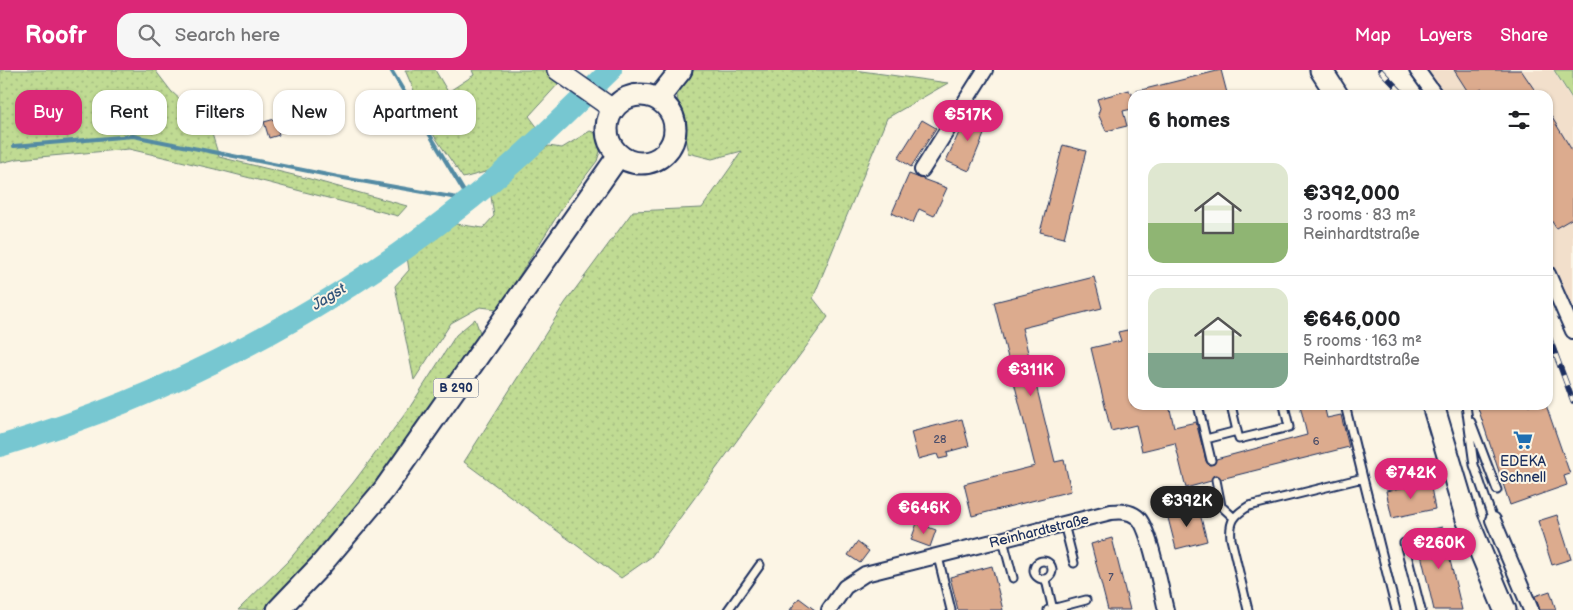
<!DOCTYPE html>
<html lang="en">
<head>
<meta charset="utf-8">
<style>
	body { margin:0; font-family:"Balsamiq Sans",sans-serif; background:#f6f6f6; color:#202124; height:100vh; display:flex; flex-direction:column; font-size:19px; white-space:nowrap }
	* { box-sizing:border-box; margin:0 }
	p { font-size:16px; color:#757577 }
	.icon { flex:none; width:28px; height:28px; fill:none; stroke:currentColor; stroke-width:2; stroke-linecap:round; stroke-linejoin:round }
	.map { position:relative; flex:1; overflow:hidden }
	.sheet { position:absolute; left:1128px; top:20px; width:425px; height:320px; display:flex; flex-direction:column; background:#fff; border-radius:15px; box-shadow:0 1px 4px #0004 }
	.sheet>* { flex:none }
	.hud { position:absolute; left:15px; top:20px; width:475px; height:45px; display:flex; gap:10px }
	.price { position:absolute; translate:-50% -42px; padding:0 11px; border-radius:18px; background:#db2777; color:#fff; font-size:16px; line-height:32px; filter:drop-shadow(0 1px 2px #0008) }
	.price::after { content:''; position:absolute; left:50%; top:30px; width:15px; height:11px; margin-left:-8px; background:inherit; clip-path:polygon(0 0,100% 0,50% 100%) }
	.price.on { background:#222; color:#fff }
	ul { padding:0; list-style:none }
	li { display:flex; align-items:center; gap:15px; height:125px; padding:0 20px }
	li+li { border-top:1px solid #e0e0e0 }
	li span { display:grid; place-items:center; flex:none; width:140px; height:100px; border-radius:15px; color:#555 }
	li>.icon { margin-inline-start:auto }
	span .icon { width:60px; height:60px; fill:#fffc; stroke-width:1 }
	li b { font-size:21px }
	h2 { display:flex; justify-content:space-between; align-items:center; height:60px; padding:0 20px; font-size:21px }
	.chip { padding:0 18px; border-radius:15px; background:#fff; box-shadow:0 1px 4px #0004; font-size:18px; line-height:45px }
	.chip.on { background:#db2777; color:#fff }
	header { display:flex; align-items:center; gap:30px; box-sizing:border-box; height:70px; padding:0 25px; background:#db2777; color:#fff }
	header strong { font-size:24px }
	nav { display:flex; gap:28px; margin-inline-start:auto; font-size:18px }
	.search { width:350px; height:45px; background:#f6f6f6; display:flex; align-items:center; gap:12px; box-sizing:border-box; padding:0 18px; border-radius:15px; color:#757577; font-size:19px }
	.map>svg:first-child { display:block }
</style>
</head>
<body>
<header>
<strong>Roofr</strong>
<div class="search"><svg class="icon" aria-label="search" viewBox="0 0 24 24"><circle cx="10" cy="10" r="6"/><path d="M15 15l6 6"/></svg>Search here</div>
<nav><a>Map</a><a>Layers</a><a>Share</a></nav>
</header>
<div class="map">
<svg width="1573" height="540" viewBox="0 0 1573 540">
	<defs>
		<pattern id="grass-dots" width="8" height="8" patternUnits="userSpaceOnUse" patternTransform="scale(1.25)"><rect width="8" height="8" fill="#c0db93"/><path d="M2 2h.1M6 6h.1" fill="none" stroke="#a4bc81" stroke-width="1.8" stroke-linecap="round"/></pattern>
	</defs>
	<rect width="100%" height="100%" fill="#fcf5e5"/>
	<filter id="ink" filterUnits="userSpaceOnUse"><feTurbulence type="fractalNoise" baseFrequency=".02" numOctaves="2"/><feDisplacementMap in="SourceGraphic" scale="10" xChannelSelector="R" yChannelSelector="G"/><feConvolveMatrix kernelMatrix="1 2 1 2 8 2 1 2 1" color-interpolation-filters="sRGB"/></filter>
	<g filter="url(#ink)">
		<path fill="#f2dfcb" d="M1423,0H1553L1573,32V255L1548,193V25H1440Z"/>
		<path fill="url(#grass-dots)" stroke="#6e8578" d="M0,0H155L171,21L210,57L219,87L310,109L407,136L398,146L219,100L129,79L17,89L0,93Z
			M405,0H435L448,22L474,5L472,0H546L559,13L529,46L538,58L489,101L463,108L433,64Z
			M694,0H854L948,13L887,48L813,228L828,247L651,487L621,508L464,392L565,233L633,141L702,138L742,81L712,89L688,83L676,21Z
			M590,61L605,66L597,91L566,132L498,239L480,237L451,253L414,310L395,216L409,200L406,180L456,154L483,158L494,146L490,120L548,76L562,78Z
			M475,249L481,265L404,378L317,486L263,540H238L289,490L353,413L408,340L456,265Z"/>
		<path fill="#c0db93" stroke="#6e8578" d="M1554,0H1573V30Z"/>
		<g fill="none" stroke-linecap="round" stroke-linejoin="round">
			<path stroke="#528aa3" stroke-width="4" d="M391,0L469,130
				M14,76L133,66L338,107L469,130"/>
			<path stroke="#77c7d1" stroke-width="22" d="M0,376C170,326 335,239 472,128C521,88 566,44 611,0"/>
		</g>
		<path fill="#dcab8e" stroke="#1b2f5e" d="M1221,0L1227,23L1218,25H1137V21Z
			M1454,0H1521L1538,25H1485L1482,19L1470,25Z
			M1129,20L1130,23L1132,22V39L1123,41L1127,56L1106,61L1098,44L1100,38L1097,29Z
			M1548,41L1573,82V148L1556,158L1548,145Z
			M968,43L989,52L969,101L946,91Z
			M275,49L279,65L269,68L264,52Z
			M922,50L936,58L911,97L898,88Z
			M1063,75L1086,81L1064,168L1040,162Z
			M909,104L947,118L934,146L919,139L913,153L892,143Z
			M1094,207L1102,238L1022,258L1055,392L1064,390L1071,421L972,446L964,414L1035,396L994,232Z
			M1132,259V335H1169L1174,357L1196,352L1206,391L1209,395L1214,394L1216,389L1307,365L1300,335H1324L1327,348L1341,345L1349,377L1221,409L1215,405L1211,411L1186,418L1175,373L1142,381L1136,355L1111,361L1091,278L1121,271L1118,262Z
			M1477,335H1546L1570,404L1564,406L1567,415L1510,435Z
			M962,349L969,376L947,382L948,387L939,389L937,384L918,389L911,362Z
			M1430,412L1435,439L1392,448L1386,421Z
			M1198,436L1207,471L1176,479L1167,444Z
			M1557,445L1571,489L1552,495L1538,451Z
			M917,453L936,460L930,477L911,470Z
			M1442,457L1462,540H1434L1416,463Z
			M1112,468L1130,540H1108L1091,474Z
			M857,472L869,481L860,493L848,485Z
			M992,496L1003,540H958L950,507Z
			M1550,521L1556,540H1540L1535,526Z
			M799,528L815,540H790Z"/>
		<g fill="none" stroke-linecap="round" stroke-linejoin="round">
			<defs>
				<path id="service" d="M1198,335L1206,369L1237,361L1231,335
					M1345,335L1363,408
					M1466,335L1474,395L1493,450
					M1471,352L1497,420
					M1237,361L1239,369L1289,357L1284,335
					M1206,369L1211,390
					M1216,410L1221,436L1233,447
					M1064,454L1074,493
					M1003,470L1013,508
					M1404,473L1421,540
					M938,487L951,540
					M1034 500a9 9 0 1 1 18 0a9 9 0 1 1-18 0Z
					M1046,510L1053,540
					M728,540L760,495
					M1048,540L1086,530
					M1248,540L1231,469C1229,451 1234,445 1249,436L1363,408L1396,540"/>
				<path id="minor" d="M1417,0L1435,25
					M922,100L985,0
					M1548,204L1573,261
					M1493,450L1531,540
					M829,540L845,517L865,504L1111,442C1121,441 1129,441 1137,447C1150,457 1161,521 1166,540"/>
				<path id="secondary" d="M557,0L614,40"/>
				<path id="primary" d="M1321,0L1337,25
					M607 59a34 34 0 1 1 68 0a34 34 0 1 1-68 0Z
					M658,29L681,0
					M1433,335L1467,449L1505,540
					M278,540L319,497L384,420L619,85"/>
			</defs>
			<use href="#service" stroke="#1b2f5e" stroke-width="11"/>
			<use href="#minor" stroke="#1b2f5e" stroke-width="18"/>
			<use href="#secondary" stroke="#1b2f5e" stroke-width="22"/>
			<use href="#primary" stroke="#1b2f5e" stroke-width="25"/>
			<use href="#service" stroke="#fcf5e5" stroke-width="7"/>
			<use href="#minor" stroke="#fcf5e5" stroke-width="14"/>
			<use href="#secondary" stroke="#fcf5e5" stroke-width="19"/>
			<use href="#primary" stroke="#fcf5e5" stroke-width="21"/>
			<defs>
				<path id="rail" d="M1380,0L1404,25
					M1548,264L1573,331"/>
			</defs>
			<use href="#rail" stroke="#1b2f5e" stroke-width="5.5"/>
			<use href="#rail" stroke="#fcf5e5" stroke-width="4" stroke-dasharray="11" stroke-linecap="butt"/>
		</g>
	</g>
	<defs>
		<symbol id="supermarket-bare" viewBox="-9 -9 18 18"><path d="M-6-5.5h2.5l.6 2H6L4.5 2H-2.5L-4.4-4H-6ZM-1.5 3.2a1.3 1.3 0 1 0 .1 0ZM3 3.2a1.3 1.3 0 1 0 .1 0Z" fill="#1f6fb2" stroke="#fcf5e5" stroke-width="2.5" paint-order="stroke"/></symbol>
	</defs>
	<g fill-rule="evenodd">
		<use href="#supermarket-bare" x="1509" y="356" width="28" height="28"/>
	</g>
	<g text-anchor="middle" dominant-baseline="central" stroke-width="4" stroke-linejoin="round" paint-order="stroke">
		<g font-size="11" fill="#4b4e6a">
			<text x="940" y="369">28</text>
			<text x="1316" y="371">6</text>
			<text x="1111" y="507">7</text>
		</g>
		<rect fill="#fcf5e5" stroke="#5e6a86" stroke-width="1" x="433.5" y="308.5" width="45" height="19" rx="4"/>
		<g font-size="12" font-weight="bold" fill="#1b2f5e">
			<text x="456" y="318">B 290</text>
		</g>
		<g font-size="14" fill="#1b2f5e" stroke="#fcf5e5">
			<text x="1523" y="391">EDEKA<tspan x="1523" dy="16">Schnell</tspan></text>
		</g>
		<g font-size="14" fill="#1b2f5e" stroke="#fcf5e5">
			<text transform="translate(1039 461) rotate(-14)">Reinhardtstraße</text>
		</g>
		<g font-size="15" font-style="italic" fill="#32557b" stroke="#fcf5e5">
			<text transform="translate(329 227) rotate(-31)">Jagst</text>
		</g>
	</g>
</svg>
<b class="price" style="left:968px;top:72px">€517K</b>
<b class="price" style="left:1031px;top:327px">€311K</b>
<b class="price" style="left:1411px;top:430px">€742K</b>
<b class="price on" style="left:1187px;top:458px">€392K</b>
<b class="price" style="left:924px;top:465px">€646K</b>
<b class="price" style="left:1439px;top:500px">€260K</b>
<div class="hud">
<a class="chip on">Buy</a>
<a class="chip">Rent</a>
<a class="chip">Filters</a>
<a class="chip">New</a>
<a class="chip">Apartment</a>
</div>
<section class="sheet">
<h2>6 homes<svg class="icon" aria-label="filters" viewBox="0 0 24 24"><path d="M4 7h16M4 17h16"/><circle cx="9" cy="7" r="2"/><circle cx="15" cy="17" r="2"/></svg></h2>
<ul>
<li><span style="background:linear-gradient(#dfe7d0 60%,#8fb573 0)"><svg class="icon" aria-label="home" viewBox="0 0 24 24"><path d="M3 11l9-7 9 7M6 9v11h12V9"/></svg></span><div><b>€392,000</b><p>3 rooms · 83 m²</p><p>Reinhardtstraße</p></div></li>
<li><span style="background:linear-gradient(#dfe7d0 65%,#7fa58c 0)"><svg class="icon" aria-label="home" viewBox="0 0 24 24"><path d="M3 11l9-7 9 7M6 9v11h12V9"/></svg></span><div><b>€646,000</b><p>5 rooms · 163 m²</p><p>Reinhardtstraße</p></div></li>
</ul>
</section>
</div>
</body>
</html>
